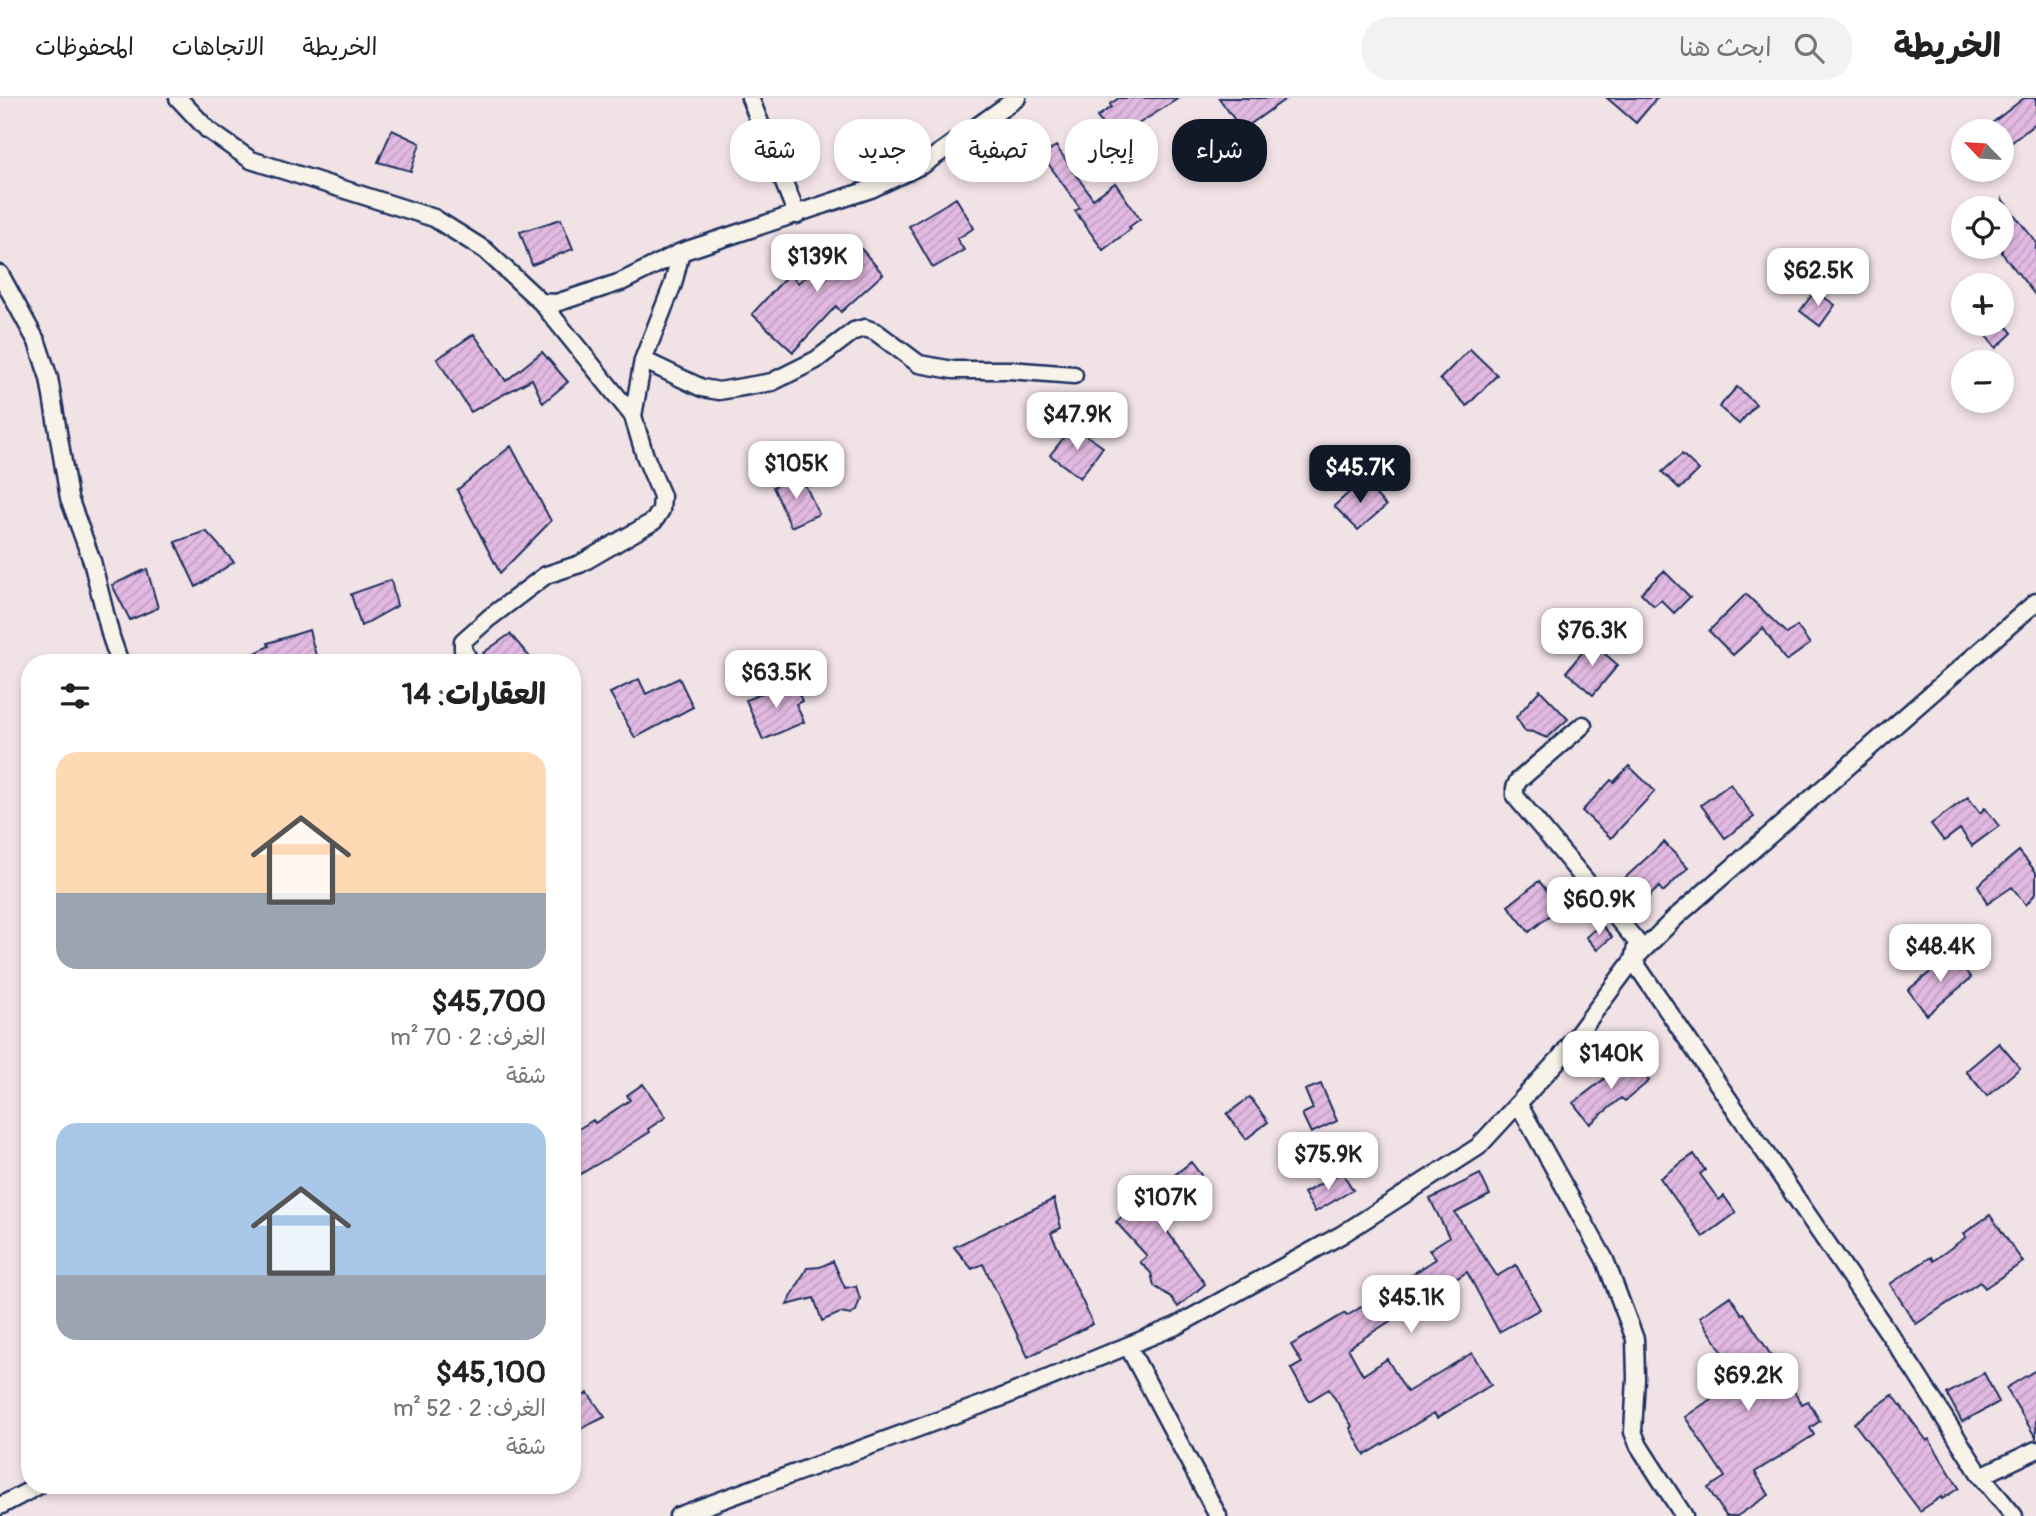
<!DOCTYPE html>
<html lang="ar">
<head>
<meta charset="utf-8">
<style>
	body { margin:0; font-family:Pangolin,"Playpen Sans Arabic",sans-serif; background:#f2f2f2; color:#222; direction:rtl; height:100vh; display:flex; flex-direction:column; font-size:26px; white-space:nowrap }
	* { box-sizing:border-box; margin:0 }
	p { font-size:23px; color:#767676 }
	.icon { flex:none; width:38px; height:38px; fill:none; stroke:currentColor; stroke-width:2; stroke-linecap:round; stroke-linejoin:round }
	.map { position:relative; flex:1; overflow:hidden; direction:ltr }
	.sheet { position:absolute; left:21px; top:556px; width:560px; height:840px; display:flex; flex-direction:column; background:#fff; border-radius:28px; box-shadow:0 4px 10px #0003; direction:rtl }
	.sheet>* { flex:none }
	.top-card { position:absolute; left:602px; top:21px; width:665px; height:63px; direction:rtl; display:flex; gap:14px }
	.needle { width:46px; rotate:295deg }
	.tools { position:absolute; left:1951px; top:21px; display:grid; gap:14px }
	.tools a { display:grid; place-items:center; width:63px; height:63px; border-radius:50%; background:#fff; box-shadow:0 4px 10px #0003; font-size:35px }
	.price { position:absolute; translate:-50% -60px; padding:0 16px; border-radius:14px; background:#fff; color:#222; font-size:23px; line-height:46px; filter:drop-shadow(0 2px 4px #0008) }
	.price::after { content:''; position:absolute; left:50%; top:42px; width:21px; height:16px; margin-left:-10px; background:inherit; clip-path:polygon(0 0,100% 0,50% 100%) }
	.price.current { background:#111827; color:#fff }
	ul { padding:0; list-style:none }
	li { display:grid; align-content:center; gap:14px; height:371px; padding:0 35px }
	li span { display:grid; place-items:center; height:217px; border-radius:21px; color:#555 }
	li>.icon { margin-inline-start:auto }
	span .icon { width:126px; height:126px; fill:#fffc; stroke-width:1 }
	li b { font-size:30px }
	h2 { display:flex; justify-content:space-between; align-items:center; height:84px; padding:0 35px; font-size:30px }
	.chip { padding:0 24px; border-radius:28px; background:#fff; box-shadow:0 4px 10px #0003; font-size:24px; line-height:63px }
	.chip.current { background:#111827; color:#fff }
	header { display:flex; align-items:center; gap:42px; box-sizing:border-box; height:98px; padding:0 35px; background:#fff; border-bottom:2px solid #e0e0e0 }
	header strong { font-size:33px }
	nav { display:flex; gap:38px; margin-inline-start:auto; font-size:24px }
	.search { width:490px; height:63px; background:#f2f2f2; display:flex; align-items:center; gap:18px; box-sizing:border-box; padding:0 24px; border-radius:28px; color:#767676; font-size:26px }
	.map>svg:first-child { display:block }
</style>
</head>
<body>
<header>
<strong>الخريطة</strong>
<div class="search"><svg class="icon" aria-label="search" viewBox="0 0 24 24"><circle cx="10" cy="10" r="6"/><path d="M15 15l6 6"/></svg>ابحث هنا</div>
<nav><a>الخريطة</a><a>الاتجاهات</a><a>المحفوظات</a></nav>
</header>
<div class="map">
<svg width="2036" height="1418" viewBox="0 0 2036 1418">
	<defs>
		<pattern id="building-hatch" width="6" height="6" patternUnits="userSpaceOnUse" patternTransform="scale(1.75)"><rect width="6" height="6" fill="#e2b9e1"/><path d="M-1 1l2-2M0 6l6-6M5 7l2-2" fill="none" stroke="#c19fc3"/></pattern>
	</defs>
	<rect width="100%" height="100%" fill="#f1e2e6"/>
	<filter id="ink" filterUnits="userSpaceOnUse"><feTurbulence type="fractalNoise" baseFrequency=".0143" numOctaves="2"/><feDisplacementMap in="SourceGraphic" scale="14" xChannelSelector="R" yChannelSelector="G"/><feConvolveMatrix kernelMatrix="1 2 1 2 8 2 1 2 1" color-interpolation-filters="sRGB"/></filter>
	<g filter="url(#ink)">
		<path fill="url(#building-hatch)" stroke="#1b2f5e" stroke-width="2" d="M1119,0H1179L1113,42L1097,19L1111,9L1110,6Z
			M1219,0H1287L1242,32Z
			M1607,0H1657L1636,25Z
			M2024,0H2036V25L2002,52V33H1982Z
			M392,32L420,45L411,73L378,64Z
			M1056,48L1093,101L1115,85L1140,121L1129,129L1131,131L1103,152L1075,113L1080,110L1042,57Z
			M956,100L974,130L957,141L964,152L933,170L909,128Z
			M2002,101L2036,144V198L2002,155Z
			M561,121L573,151L532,167L520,134Z
			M851,139L883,176L841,214L836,208L793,254L752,216L789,176L798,185Z
			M1815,193L1835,207L1820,228L1800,213Z
			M1976,226H2005L2012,235L1996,250Z
			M474,236L506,283L542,254L568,284L543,305L532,281L471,314L437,261Z
			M1470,251L1497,277L1467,308L1440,281Z
			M1737,289L1756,306L1739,326L1719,309Z
			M1073,328L1103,349L1080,380L1050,357Z
			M511,348L551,423L500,475L457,392Z
			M1682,356L1699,372L1680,391L1662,374Z
			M800,376L819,416L791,429L773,389Z
			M1363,382L1386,408L1358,432L1334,408Z
			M206,433L234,464L196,489L175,444Z
			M147,471L158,510L130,522L112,487Z
			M1664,473L1690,499L1674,515L1661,502L1654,508L1641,495Z
			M391,482L397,508L361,528L351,496Z
			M1746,496L1787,536L1797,528L1810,546L1786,563L1763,530L1733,557L1709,533Z
			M309,532L318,565H236L269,548L268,545Z
			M510,536L535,565H491L483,555Z
			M1591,544L1618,567L1593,597L1566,574Z
			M679,580L693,609L635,640L610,595L639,581L646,596Z
			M793,582L802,603L796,606L804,624L763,642L746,602Z
			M1540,592L1568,621L1547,640L1533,634L1525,633L1516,619Z
			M1629,668L1655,693L1611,740L1582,713L1611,682L1614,684Z
			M1730,686L1754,719L1725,740L1701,707Z
			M1968,699L1980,715L1985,710L1999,728L1972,748L1960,731L1944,743L1931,726Z
			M1664,744L1688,770L1663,794L1659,789L1635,812L1615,789Z
			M2019,753L2036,774V795L2026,807L2012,789L1987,806L1978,787Z
			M1539,783L1560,809L1529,834L1508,808Z
			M1601,826L1612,839L1597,852L1586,839Z
			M1953,856L1971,880L1927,917L1908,892Z
			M1999,945L2020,970L1987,998L1966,973Z
			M1630,961L1649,983L1625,1003L1621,1000L1590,1026L1573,1005Z
			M643,986L666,1019L648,1031L650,1034L628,1048L572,1081V1035L593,1022L595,1025L630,1002L627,997Z
			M1321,986L1337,1023L1311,1035L1302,1016L1313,1011L1305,992Z
			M1250,999L1268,1024L1246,1041L1227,1016Z
			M1694,1056L1705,1072L1700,1076L1719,1102L1724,1098L1736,1115L1703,1139L1660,1080Z
			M1191,1064L1201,1077L1192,1084L1203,1098L1173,1120L1165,1130L1205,1186L1178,1209L1171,1199L1154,1188L1151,1175L1140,1164L1147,1158L1116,1124L1150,1094L1151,1096Z
			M1342,1074L1353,1092L1315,1114L1304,1095Z
			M1480,1076L1490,1097L1455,1115L1497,1178L1516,1167L1540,1211L1499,1234L1467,1174L1348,1250L1363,1277L1387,1261L1407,1294L1472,1255L1491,1287L1437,1320L1434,1315L1365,1357L1350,1330L1352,1328L1329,1291L1309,1303L1291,1271L1302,1265L1291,1247L1345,1215L1347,1218L1436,1161L1429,1152L1449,1139L1430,1101Z
			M1054,1101L1061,1130L1051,1135L1093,1226L1028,1259L983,1166L972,1171L954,1149Z
			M1990,1117L2023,1164L1985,1190L1980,1184L1916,1226L1890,1186L1931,1159L1933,1163L1966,1139L1963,1136Z
			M833,1163L845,1190L856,1188L860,1201L856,1213L851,1217L840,1215L822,1223L814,1200L787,1207L807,1170L820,1169Z
			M1730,1198L1742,1216L1744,1215L1802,1306L1808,1303L1820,1323L1810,1330L1814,1337L1755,1374L1769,1397L1737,1418H1726L1708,1390L1725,1379L1685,1319L1740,1281L1700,1219Z
			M2036,1272V1340L2006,1290Z
			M1984,1275L1999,1304L1962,1324L1947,1296Z
			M588,1295L605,1319L572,1335V1304Z
			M1893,1297L1927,1343L1929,1341L1959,1390L1942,1401L1941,1399L1920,1413L1854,1325Z"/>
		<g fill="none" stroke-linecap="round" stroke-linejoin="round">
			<defs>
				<path id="street" d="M178,0L208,32L251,62L434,120L485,152L541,204L556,205L621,184L681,154L871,91L924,66L1017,0
					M750,0L797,117
					M0,176L37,244L49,280L69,400L92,463L111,539L120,565
					M541,204L633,318
					M643,262L702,290L719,293L772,284L816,262L854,233L865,230L876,234L919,266L953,272H1009L1074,277
					M471,565L463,552V543L489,520L546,477L580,466L654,423L661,412L662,398L645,358L633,318L643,262L673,186L681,154
					M1583,627L1518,683L1515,690V698L1637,844L1633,862L1914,1272L1981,1378L2014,1418
					M1519,1007L1605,1162L1635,1241L1636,1280L1633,1334L1639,1348L1684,1418
					M1128,1248L1218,1418
					M1981,1378L2036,1352
					M0,1408L38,1388
					M678,1418L1000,1300L1176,1228L1341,1137L1478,1049L1560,960L1633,862L1676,819L2036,504"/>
			</defs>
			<use href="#street" stroke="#1b2f5e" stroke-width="21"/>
			<use href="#street" stroke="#f7f3e8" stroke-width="16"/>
		</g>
	</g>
</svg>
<div class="tools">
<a><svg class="needle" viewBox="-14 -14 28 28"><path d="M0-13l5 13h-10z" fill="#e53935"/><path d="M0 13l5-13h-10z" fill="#767676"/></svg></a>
<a><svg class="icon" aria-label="locate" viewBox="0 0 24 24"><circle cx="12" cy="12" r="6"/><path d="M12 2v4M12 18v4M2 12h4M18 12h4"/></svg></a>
<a>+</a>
<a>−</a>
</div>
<b class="price" style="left:817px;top:196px">$139K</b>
<b class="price" style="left:1818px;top:210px">$62.5K</b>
<b class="price" style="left:1077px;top:354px">$47.9K</b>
<b class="price" style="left:796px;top:403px">$105K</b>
<b class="price current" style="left:1360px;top:407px">$45.7K</b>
<b class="price" style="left:1592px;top:570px">$76.3K</b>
<b class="price" style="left:776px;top:612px">$63.5K</b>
<b class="price" style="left:1599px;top:839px">$60.9K</b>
<b class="price" style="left:1940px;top:886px">$48.4K</b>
<b class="price" style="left:1611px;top:993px">$140K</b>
<b class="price" style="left:1328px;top:1094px">$75.9K</b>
<b class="price" style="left:1165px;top:1137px">$107K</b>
<b class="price" style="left:1411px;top:1237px">$45.1K</b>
<b class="price" style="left:1748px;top:1315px">$69.2K</b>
<div class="top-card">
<a class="chip current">شراء</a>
<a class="chip">إيجار</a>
<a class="chip">تصفية</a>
<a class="chip">جديد</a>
<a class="chip">شقة</a>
</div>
<section class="sheet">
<h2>العقارات: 14<svg class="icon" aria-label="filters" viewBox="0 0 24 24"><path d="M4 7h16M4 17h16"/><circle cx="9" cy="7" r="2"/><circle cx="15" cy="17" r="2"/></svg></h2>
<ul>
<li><span style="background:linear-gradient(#ffd9b3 65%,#9aa5b1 0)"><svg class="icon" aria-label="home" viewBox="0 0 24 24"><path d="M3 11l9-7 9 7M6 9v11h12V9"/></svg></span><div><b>$45,700</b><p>الغرف: 2 · 70 m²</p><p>شقة</p></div></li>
<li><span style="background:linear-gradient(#a9c7e8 70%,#9aa5b1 0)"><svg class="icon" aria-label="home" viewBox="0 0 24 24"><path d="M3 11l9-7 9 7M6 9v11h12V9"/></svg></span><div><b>$45,100</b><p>الغرف: 2 · 52 m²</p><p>شقة</p></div></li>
</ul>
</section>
</div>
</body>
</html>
